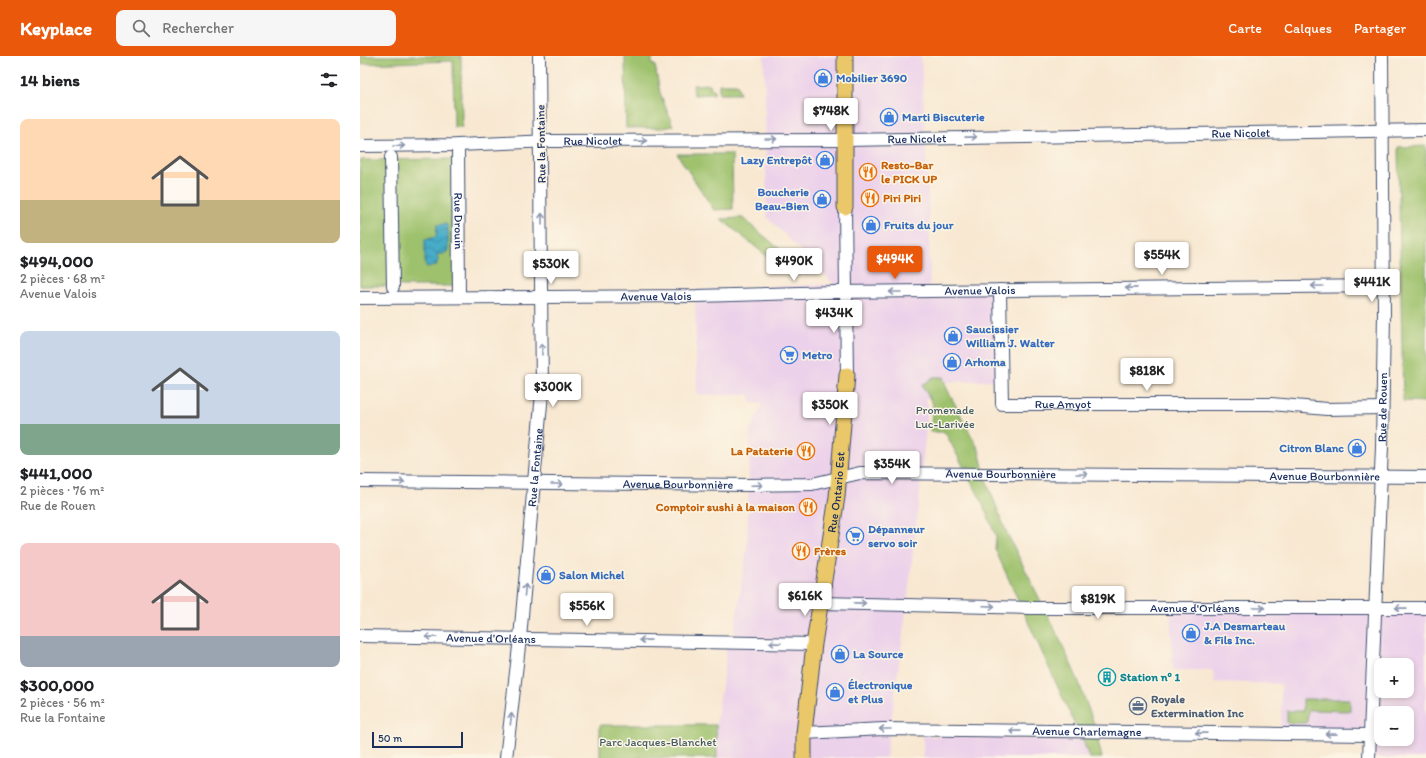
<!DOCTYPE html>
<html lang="fr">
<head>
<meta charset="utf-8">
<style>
	body { margin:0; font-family:Itim,sans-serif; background:#f6f6f6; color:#202124; height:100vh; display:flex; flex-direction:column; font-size:15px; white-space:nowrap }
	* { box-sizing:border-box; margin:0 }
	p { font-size:13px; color:#757577 }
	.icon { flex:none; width:22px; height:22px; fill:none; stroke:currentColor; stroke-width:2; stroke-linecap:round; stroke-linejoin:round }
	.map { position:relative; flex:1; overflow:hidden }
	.details { display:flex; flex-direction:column; background:#fff; width:360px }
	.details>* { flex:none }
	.buttons { position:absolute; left:1014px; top:602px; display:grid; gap:8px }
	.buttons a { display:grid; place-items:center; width:40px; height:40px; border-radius:8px; background:#fff; box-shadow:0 2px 6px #0003; font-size:20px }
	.scale { position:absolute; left:12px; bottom:10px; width:91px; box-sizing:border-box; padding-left:4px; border:2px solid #1b2f5e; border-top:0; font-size:11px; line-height:14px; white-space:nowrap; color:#1b2f5e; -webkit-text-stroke:3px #fcf5e5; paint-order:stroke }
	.price { position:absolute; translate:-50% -34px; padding:0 9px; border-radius:4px; background:#fff; color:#222; font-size:13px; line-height:26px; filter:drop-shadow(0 1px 2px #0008) }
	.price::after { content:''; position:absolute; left:50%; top:24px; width:12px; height:9px; margin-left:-6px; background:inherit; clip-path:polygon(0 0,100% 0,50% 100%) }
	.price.active { background:#ea580c; color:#fff }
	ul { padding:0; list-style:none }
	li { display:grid; align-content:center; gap:8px; height:212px; padding:0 20px }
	li span { display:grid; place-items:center; height:124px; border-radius:8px; color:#555 }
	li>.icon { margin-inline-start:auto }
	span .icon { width:72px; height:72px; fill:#fffc; stroke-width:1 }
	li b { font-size:17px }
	h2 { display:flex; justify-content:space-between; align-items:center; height:48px; padding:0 20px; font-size:17px }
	header { display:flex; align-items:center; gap:24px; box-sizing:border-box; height:56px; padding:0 20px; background:#ea580c; color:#fff }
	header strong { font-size:19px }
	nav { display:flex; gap:22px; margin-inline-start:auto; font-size:14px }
	.search { width:280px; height:36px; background:#f6f6f6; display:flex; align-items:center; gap:10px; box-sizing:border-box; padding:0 14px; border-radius:8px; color:#757577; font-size:15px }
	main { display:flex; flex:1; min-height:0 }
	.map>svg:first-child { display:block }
</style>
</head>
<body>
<header>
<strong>Keyplace</strong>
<div class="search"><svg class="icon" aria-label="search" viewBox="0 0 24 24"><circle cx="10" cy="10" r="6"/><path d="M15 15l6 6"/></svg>Rechercher</div>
<nav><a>Carte</a><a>Calques</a><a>Partager</a></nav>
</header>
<main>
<section class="details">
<h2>14 biens<svg class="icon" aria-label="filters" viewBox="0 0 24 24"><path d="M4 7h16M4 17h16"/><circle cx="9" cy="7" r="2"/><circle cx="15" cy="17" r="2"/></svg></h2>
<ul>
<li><span style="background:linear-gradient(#ffd9b3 65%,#c2b280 0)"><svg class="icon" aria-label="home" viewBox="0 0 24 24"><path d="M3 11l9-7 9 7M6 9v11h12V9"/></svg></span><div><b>$494,000</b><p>2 pièces · 68 m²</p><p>Avenue Valois</p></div></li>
<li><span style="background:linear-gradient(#c9d6e8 75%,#7fa58c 0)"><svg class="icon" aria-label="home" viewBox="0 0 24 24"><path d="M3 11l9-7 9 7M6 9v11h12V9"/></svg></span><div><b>$441,000</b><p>2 pièces · 76 m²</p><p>Rue de Rouen</p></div></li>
<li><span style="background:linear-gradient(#f6c9c9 75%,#9aa5b1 0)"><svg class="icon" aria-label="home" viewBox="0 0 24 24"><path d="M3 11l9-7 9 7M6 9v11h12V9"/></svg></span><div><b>$300,000</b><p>2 pièces · 56 m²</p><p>Rue la Fontaine</p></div></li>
</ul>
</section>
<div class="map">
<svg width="1066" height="702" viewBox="0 0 1066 702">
	<defs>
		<pattern id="water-waves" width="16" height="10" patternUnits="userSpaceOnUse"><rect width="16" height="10" fill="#47acc7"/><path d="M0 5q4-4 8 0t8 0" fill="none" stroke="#3a8ca5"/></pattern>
	</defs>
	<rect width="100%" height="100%" fill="#fcf5e5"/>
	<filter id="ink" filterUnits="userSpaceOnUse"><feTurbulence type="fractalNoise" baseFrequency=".025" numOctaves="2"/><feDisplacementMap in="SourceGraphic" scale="8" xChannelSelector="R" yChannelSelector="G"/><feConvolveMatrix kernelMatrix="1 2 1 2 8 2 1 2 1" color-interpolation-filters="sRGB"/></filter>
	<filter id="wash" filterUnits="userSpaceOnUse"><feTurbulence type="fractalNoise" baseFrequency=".012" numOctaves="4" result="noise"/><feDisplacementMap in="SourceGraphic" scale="16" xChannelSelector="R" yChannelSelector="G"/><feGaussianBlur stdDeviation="0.9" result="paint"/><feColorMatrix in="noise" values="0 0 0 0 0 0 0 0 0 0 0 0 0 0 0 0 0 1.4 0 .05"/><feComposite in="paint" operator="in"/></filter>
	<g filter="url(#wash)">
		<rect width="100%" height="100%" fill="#f8e8d2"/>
		<path fill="#ecd1ea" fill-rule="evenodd" d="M404,0H561L569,156L570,236L639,230L637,324L584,326L565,344L568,348L562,417L547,548L526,702H357L356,669L366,602V585H373L387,490L390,376L402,348L390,347V339H337L335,234L474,228L407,161Z
			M1066,551V702H1009L1010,679L921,677V628L854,626L853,614H813L810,552ZM1021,609H1047V635H1021ZM1021,657H1047V683H1021Z
			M563,680L723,684L729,702H563Z"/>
		<path fill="#9dc16c" stroke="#5c7865" d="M0,0H101L102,71H94L93,5L0,8Z
			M265,0H292V9H295L300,37L313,70L303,72H266Z
			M350,28L351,33H354V38L334,39L333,29Z
			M359,28H377L380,38H359Z
			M1066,90V346L1043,345L1038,91Z
			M317,98H372L373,153L354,154Z
			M94,103L95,230H0V104Z
			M383,162L387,166L449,217L429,218L361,163Z
			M575,321H583L587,333L619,394L626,424L646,475L701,586L718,624L734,668L742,702H729L723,684L716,671L635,493L636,480L620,442L585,376H570L573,348L562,329Z
			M943,643H990V655L948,654L947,667H927V655H943Z
			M240,669H356L357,702H240Z"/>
		<path fill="url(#water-waves)" stroke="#316e92" d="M86,168L88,171V195L83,198H77L78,204L76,210L67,211L65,208V184L76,181L77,169Z"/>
	</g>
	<g filter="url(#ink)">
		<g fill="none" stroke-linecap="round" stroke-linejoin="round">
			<defs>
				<g id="minor">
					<path id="s1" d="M98,89L99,241"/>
					<path id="s2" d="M0,90L98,89L191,85L485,84L1066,74"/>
					<path d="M31,101L33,231"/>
					<path d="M485,151L487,319"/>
					<path id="s3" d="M640,234L642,348H911L967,353L1022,352"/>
					<path id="s4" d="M0,242L337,240L475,236L1024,230"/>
					<path id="s5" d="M0,425L389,429L452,428L500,417L1066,421"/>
					<path id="s6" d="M461,547L671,552H1066"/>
					<path id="s7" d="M0,580L454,588"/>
					<path id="s8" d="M444,677L523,673L1010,679"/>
					<path id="s9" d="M146,702L160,582L182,337L179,0"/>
					<path id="s10" d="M1009,702L1022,391L1024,257L1022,0"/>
				</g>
				<g id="major">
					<path d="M485,0V151"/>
					<path id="s11" d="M444,702V677L454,588L477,441L487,319"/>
				</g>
			</defs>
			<use href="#minor" stroke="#3c4b6f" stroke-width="14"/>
			<use href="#major" stroke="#3c4b6f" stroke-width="17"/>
			<use href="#minor" stroke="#fff" stroke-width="12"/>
			<use href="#major" stroke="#eac769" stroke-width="15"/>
		</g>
		<defs><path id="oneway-shaft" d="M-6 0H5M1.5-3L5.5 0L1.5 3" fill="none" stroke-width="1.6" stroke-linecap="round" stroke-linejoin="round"/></defs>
		<g stroke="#8d97ae">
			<use href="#oneway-shaft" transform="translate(611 81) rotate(-1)"/>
			<use href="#oneway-shaft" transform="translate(411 83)"/>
			<use href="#oneway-shaft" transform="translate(281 85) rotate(-1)"/>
			<use href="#oneway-shaft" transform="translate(39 90) rotate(-1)"/>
			<use href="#oneway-shaft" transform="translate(182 163) rotate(-91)"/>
			<use href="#oneway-shaft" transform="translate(957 230) rotate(180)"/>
			<use href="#oneway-shaft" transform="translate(771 232) rotate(179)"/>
			<use href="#oneway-shaft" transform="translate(535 236) rotate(180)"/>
			<use href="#oneway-shaft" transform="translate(182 293) rotate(-90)"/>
			<use href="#oneway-shaft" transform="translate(722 418)"/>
			<use href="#oneway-shaft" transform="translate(39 426) rotate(1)"/>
			<use href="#oneway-shaft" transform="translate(197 428)"/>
			<use href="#oneway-shaft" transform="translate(397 429) rotate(-2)"/>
			<use href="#oneway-shaft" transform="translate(165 534) rotate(-85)"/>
			<use href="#oneway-shaft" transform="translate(500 547) rotate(1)"/>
			<use href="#oneway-shaft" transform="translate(629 550) rotate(2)"/>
			<use href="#oneway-shaft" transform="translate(899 552)"/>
			<use href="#oneway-shaft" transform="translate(1041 552) rotate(-179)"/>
			<use href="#oneway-shaft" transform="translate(71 581) rotate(-179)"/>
			<use href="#oneway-shaft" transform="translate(285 584) rotate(-179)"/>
			<use href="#oneway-shaft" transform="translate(415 587) rotate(-178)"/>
			<use href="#oneway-shaft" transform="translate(151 663) rotate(-83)"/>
			<use href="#oneway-shaft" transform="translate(525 673) rotate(180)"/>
			<use href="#oneway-shaft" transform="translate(655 675) rotate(-179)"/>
			<use href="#oneway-shaft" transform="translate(841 677) rotate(-179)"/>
			<use href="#oneway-shaft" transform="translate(971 678) rotate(-179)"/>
		</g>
	</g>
	<defs>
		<symbol id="shop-ring" viewBox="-11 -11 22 22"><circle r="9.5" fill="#fcf5e5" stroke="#3f7fe0" stroke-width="1.5"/><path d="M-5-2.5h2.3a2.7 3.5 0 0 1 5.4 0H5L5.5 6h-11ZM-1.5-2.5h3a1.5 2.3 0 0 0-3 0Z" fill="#3f7fe0"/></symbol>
		<symbol id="restaurant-ring" viewBox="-11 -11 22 22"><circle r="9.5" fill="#fcf5e5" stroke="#e8710a" stroke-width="1.5"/><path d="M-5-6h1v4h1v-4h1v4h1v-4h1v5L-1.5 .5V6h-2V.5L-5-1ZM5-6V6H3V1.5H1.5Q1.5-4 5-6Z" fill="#e8710a"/></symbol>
		<symbol id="supermarket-ring" viewBox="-11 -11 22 22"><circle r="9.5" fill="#fcf5e5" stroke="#3f7fe0" stroke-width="1.5"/><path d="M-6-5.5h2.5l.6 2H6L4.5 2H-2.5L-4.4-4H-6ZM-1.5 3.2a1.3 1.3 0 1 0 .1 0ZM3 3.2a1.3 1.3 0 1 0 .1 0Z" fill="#3f7fe0"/></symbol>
		<symbol id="building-ring" viewBox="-11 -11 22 22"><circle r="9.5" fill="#fcf5e5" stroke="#0f9aa8" stroke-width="1.5"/><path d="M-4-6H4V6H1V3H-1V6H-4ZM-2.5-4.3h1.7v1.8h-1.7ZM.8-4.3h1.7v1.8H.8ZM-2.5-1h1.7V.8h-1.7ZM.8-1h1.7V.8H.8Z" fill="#0f9aa8"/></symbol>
		<symbol id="office-ring" viewBox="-11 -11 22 22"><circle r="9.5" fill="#fcf5e5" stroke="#5c6f8a" stroke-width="1.5"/><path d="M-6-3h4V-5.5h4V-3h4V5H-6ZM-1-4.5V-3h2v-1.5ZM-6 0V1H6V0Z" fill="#5c6f8a"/></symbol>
	</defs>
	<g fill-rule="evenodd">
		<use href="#shop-ring" x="453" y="12" width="20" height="20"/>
		<use href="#shop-ring" x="519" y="51" width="20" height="20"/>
		<use href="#shop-ring" x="455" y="94" width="20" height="20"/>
		<use href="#restaurant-ring" x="498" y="106" width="20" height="20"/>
		<use href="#restaurant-ring" x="500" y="132" width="20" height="20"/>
		<use href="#shop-ring" x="452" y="133" width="20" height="20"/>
		<use href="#shop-ring" x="501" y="159" width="20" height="20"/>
		<use href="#shop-ring" x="583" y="270" width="20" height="20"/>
		<use href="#supermarket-ring" x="419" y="289" width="20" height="20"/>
		<use href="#shop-ring" x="582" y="296" width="20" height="20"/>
		<use href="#shop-ring" x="987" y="382" width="20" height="20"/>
		<use href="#restaurant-ring" x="436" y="385" width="20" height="20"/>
		<use href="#restaurant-ring" x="438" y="441" width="20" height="20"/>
		<use href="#supermarket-ring" x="485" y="470" width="20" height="20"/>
		<use href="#restaurant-ring" x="431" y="485" width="20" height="20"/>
		<use href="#shop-ring" x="176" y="509" width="20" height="20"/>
		<use href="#shop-ring" x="821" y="567" width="20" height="20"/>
		<use href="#shop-ring" x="470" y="588" width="20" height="20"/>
		<use href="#building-ring" x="737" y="611" width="20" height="20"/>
		<use href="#shop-ring" x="465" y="626" width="20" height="20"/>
		<use href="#office-ring" x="768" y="640" width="20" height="20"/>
	</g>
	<g text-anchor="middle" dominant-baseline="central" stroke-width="3" stroke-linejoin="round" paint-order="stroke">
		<g font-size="12" font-weight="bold" fill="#366cbe" stroke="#fcf5e5" text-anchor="start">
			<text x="476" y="22">Mobilier 3690</text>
			<text x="542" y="61">Marti Biscuterie</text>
			<text x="452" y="104" text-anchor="end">Lazy Entrepôt</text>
			<text x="449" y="136" text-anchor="end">Boucherie<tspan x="449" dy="14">Beau-Bien</tspan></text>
			<text x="524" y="169">Fruits du jour</text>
			<text x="606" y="273">Saucissier<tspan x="606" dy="14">William J. Walter</tspan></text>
			<text x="442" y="299">Metro</text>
			<text x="605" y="306">Arhoma</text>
			<text x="984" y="392" text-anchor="end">Citron Blanc</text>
			<text x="508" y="473">Dépanneur<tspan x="508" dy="14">servo soir</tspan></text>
			<text x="199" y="519">Salon Michel</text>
			<text x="844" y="570">J.A Desmarteau<tspan x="844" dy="14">&amp; Fils Inc.</tspan></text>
			<text x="493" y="598">La Source</text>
			<text x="488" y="629">Électronique<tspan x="488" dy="14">et Plus</tspan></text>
		</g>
		<g font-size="12" fill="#1b2f5e" stroke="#fcf5e5">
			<text stroke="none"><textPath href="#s2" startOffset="881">Rue Nicolet</textPath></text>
			<text stroke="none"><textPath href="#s2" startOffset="557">Rue Nicolet</textPath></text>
			<text stroke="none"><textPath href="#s2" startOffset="233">Rue Nicolet</textPath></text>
			<text transform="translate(181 88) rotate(-91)">Rue la Fontaine</text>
			<text stroke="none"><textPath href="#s1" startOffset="76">Rue Drouin</textPath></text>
			<text stroke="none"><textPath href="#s4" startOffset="620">Avenue Valois</textPath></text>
			<text stroke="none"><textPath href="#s4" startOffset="296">Avenue Valois</textPath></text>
			<text stroke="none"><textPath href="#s3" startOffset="175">Rue Amyot</textPath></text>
			<text stroke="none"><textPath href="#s10" startOffset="351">Rue de Rouen</textPath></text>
			<text stroke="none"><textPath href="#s9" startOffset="292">Rue la Fontaine</textPath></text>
			<text stroke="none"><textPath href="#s5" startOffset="642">Avenue Bourbonnière</textPath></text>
			<text stroke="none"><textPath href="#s5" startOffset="966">Avenue Bourbonnière</textPath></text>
			<text stroke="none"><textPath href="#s5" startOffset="318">Avenue Bourbonnière</textPath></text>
			<text stroke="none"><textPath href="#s11" startOffset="268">Rue Ontario Est</textPath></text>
			<text stroke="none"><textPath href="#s6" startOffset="374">Avenue d'Orléans</textPath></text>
			<text stroke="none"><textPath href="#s7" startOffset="131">Avenue d'Orléans</textPath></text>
			<text stroke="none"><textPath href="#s8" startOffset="283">Avenue Charlemagne</textPath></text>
		</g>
		<g font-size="12" font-weight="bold" fill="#c56008" stroke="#fcf5e5" text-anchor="start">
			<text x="521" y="109">Resto-Bar<tspan x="521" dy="14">le PICK UP</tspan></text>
			<text x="523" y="142">Piri Piri</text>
			<text x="433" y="395" text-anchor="end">La Pataterie</text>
			<text x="435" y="451" text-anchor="end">Comptoir sushi à la maison</text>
			<text x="454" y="495">Frères</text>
		</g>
		<g font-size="12" fill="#425b62" stroke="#fcf5e5">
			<text x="585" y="354">Promenade<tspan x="585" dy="14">Luc-Larivée</tspan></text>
			<text x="298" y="686">Parc Jacques-Blanchet</text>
		</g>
		<g font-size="12" font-weight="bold" fill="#0d838f" stroke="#fcf5e5" text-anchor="start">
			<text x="760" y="621">Station nº 1</text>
		</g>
		<g font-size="12" font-weight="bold" fill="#4e5e75" stroke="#fcf5e5" text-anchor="start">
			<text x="791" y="643">Royale<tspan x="791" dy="14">Extermination Inc</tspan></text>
		</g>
	</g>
</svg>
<div class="buttons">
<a>+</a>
<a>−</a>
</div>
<div class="scale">50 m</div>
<b class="price" style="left:471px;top:76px">$748K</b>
<b class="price" style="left:802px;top:220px">$554K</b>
<b class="price active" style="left:535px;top:224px">$494K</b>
<b class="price" style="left:434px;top:226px">$490K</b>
<b class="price" style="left:191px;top:229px">$530K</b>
<b class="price" style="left:1012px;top:247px">$441K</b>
<b class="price" style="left:474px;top:278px">$434K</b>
<b class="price" style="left:787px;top:336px">$818K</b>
<b class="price" style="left:193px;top:352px">$300K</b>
<b class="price" style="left:470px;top:370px">$350K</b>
<b class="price" style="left:532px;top:429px">$354K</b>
<b class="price" style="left:445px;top:561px">$616K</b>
<b class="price" style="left:738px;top:564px">$819K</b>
<b class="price" style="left:227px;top:571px">$556K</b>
</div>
</main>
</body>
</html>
